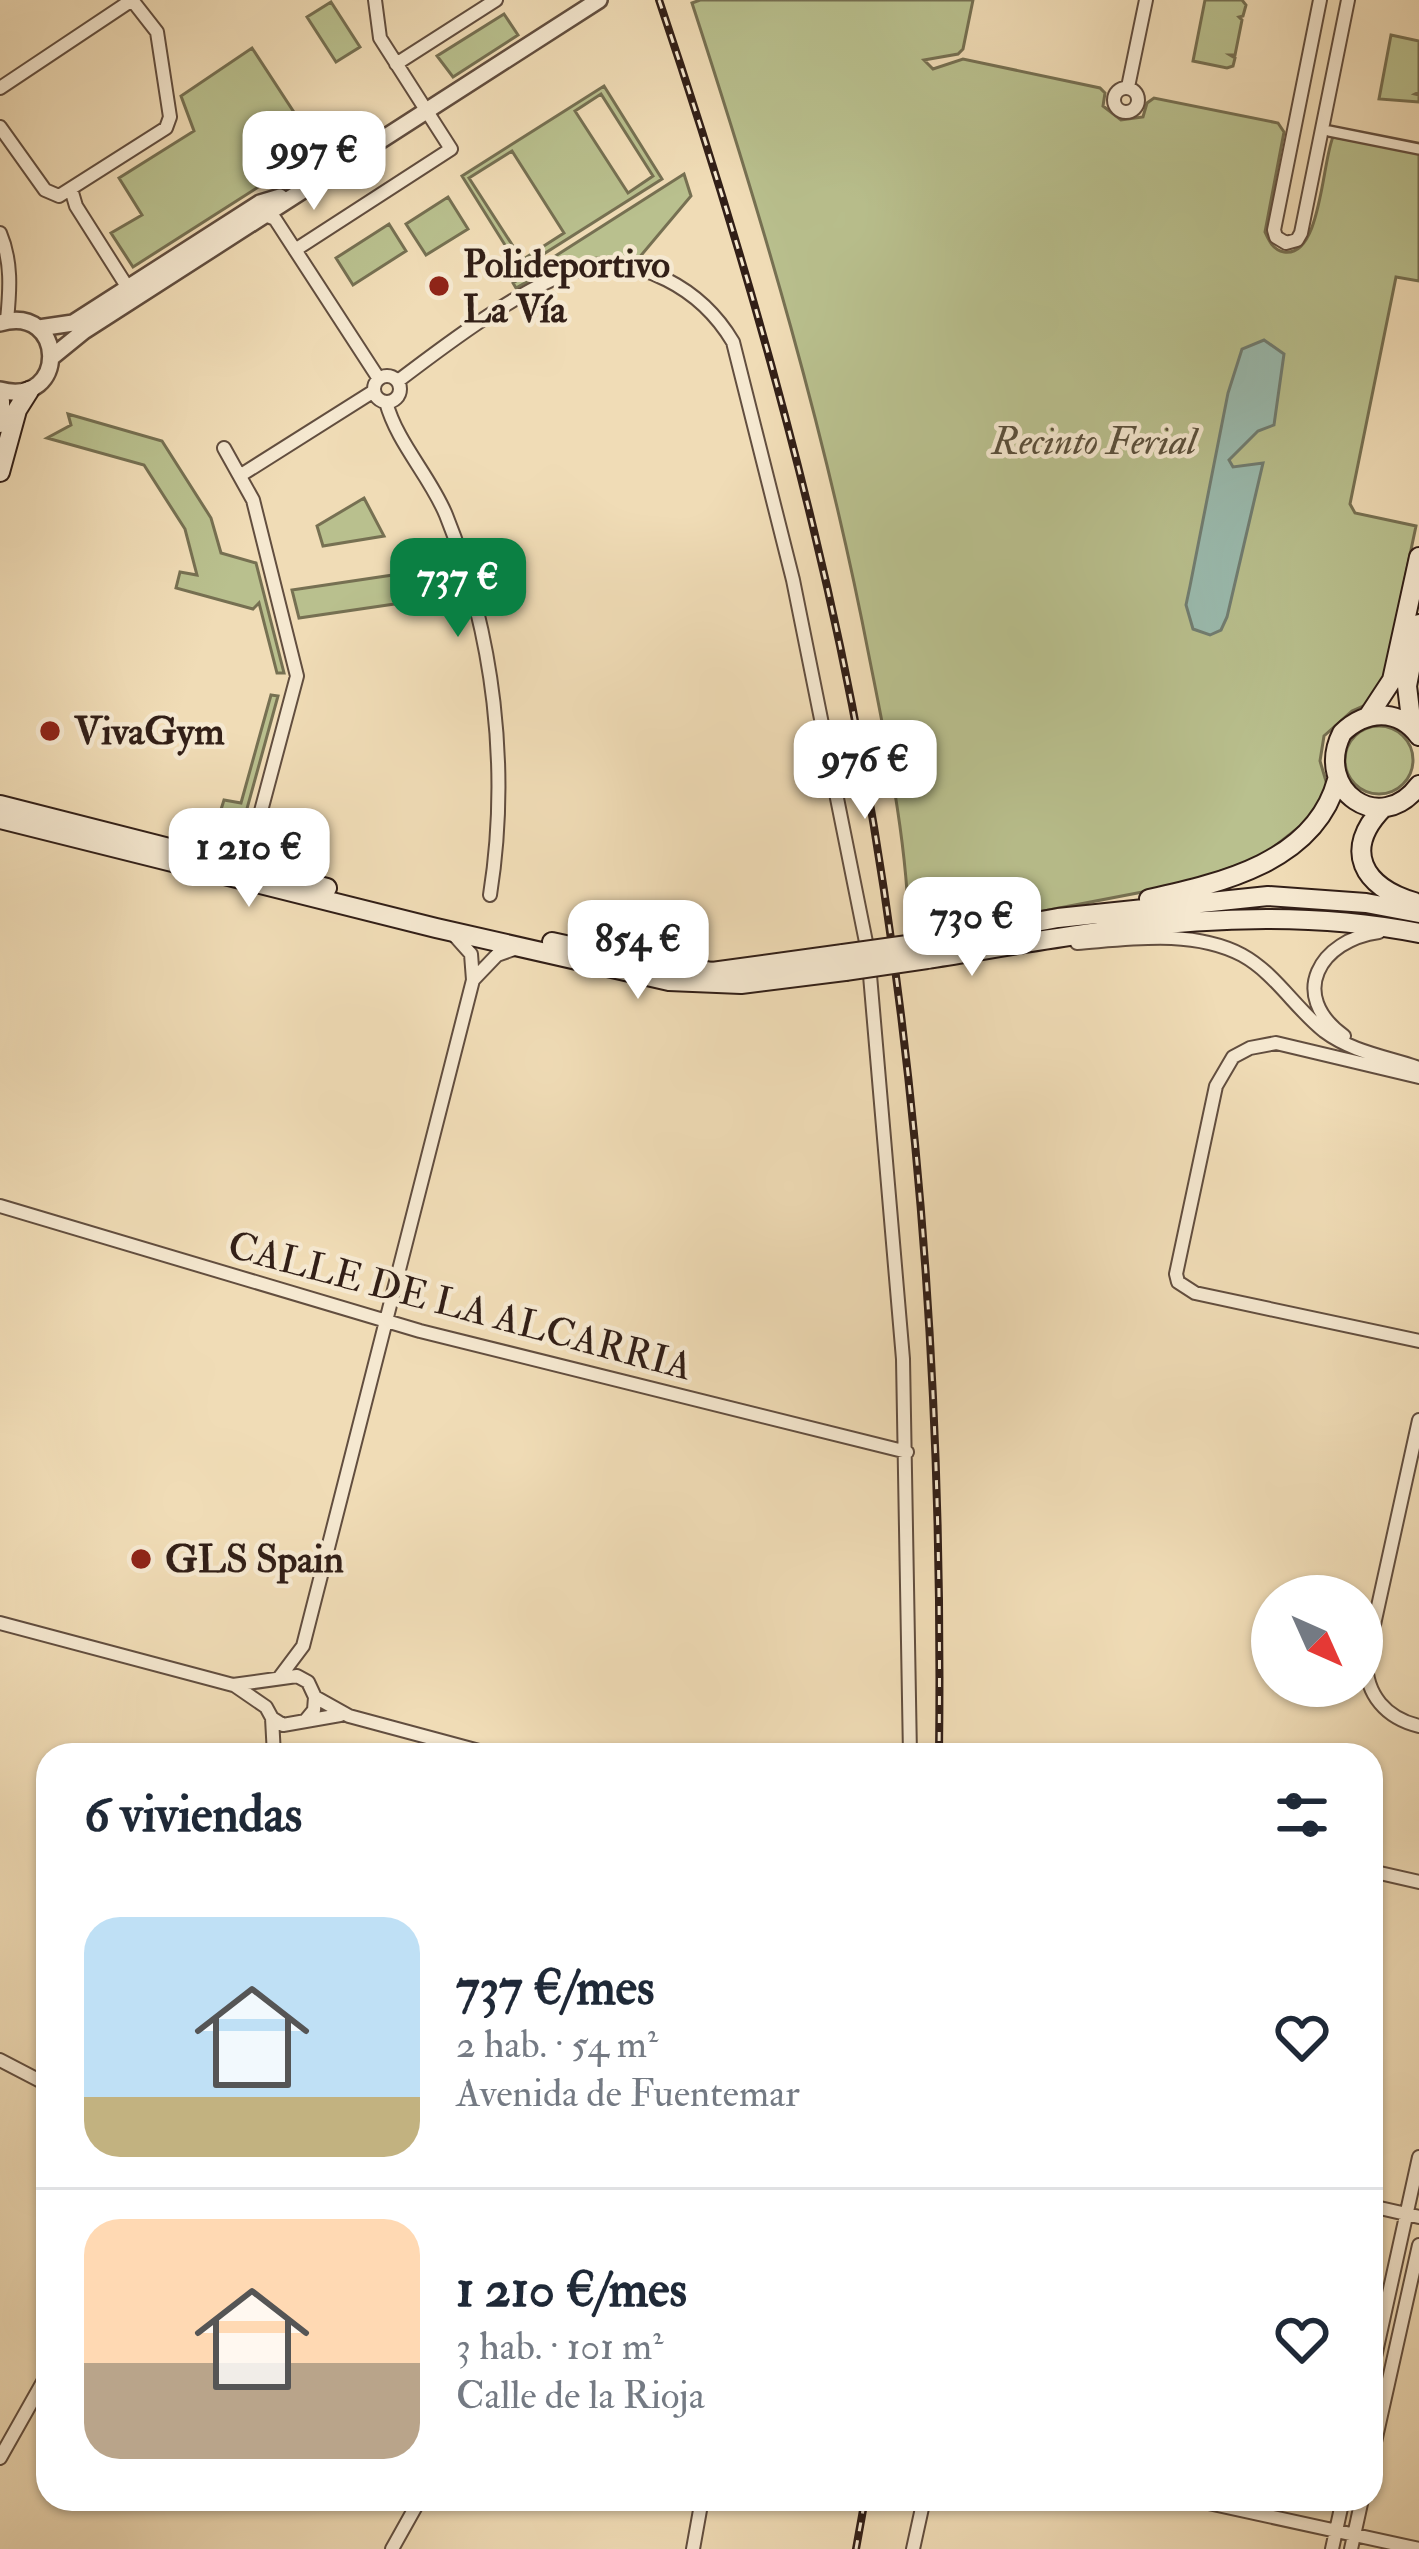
<!DOCTYPE html>
<html lang="es">
<head>
<meta charset="utf-8">
<style>
	body { margin:0; font-family:"IM FELL Double Pica",serif; background:#f2f2f3; color:#1f2937; height:100vh; display:flex; flex-direction:column; font-size:45px; white-space:nowrap }
	* { box-sizing:border-box; margin:0 }
	p { font-size:39px; color:#747a83 }
	.icon { flex:none; width:66px; height:66px; fill:none; stroke:currentColor; stroke-width:2; stroke-linecap:round; stroke-linejoin:round }
	.map { position:relative; flex:1; overflow:hidden }
	.panel { position:absolute; left:36px; top:1743px; width:1347px; height:768px; display:flex; flex-direction:column; background:#fff; border-radius:36px; box-shadow:0 3px 9px #0004 }
	.panel>* { flex:none }
	.needle { width:78px; rotate:135deg }
	.fabs { position:absolute; left:1251px; top:1575px; display:grid; gap:24px }
	.fabs a { display:grid; place-items:center; width:132px; height:132px; border-radius:50%; background:#fff; box-shadow:0 3px 9px #0004; font-size:60px }
	.price { position:absolute; translate:-50% -102px; padding:0 27px; border-radius:24px; background:#fff; color:#222; font-size:39px; line-height:78px; filter:drop-shadow(0 3px 6px #0008) }
	.price::after { content:''; position:absolute; left:50%; top:72px; width:36px; height:27px; margin-left:-18px; background:inherit; clip-path:polygon(0 0,100% 0,50% 100%) }
	.price.active { background:#0b8043; color:#fff }
	ul { padding:0; list-style:none }
	li { display:flex; align-items:center; gap:36px; height:300px; padding:0 48px }
	li+li { border-top:3px solid #e0e1e3 }
	li span { display:grid; place-items:center; flex:none; width:336px; height:240px; border-radius:36px; color:#555 }
	li>.icon { margin-inline-start:auto }
	span .icon { width:144px; height:144px; fill:#fffc; stroke-width:1 }
	li b { font-size:51px }
	h2 { display:flex; justify-content:space-between; align-items:center; height:144px; padding:0 48px; font-size:51px }
	.map>svg:first-child { display:block }
</style>
</head>
<body>
<div class="map">
<svg width="1419" height="2549" viewBox="0 0 1419 2549">
	<rect width="100%" height="100%" fill="#f0dcb6"/>
	<filter id="stains"><feTurbulence type="fractalNoise" baseFrequency=".00167" numOctaves="4"/><feColorMatrix values="0 0 0 0 .2 0 0 0 0 .09 0 0 0 0 .02 0 0 0 .5 -.17"/></filter>
	<radialGradient id="worn" r=".72"><stop offset=".6" stop-color="#630" stop-opacity="0"/><stop offset="1" stop-color="#630" stop-opacity=".3"/></radialGradient>
	<path fill="#b9c08e" stroke="#767052" stroke-width="3" fill-rule="evenodd" d="M700,0H973L963,49L958,54L924,60L933,69L963,59L1100,88L1105,93L1103,106L1121,120L1143,117L1147,103L1154,98L1278,123L1284,132L1265,232C1269,241 1273,250 1284,252C1321,258 1322,162 1333,137L1419,152V281L1396,277L1350,504L1355,513L1416,526L1383,683L1366,705L1352,711L1324,736L1320,761L1328,788L1307,821L1261,857L1184,884L909,937C908,844 887,747 869,656C826,433 762,218 692,3Z
		M1205,0H1242L1246,5L1243,16L1239,17L1242,20L1235,55H1230L1235,58L1233,66L1227,68L1193,61Z
		M331,2L360,47L336,62L307,17Z
		M504,14L518,35L453,77L437,56Z
		M1391,35L1419,41V92L1415,94L1419,95V102L1379,99Z
		M252,48L318,149L133,267L111,233L142,215L119,178L194,131L181,96Z
		M604,86L662,179L520,269L462,176ZM601,94L653,176L628,193L575,111ZM512,151L564,233L522,260L469,178Z
		M684,174L691,196L638,259C590,252 557,265 516,288L513,283Z
		M448,197L468,229L426,255L406,224Z
		M389,224L406,251L353,285L336,258Z
		M68,414L162,441L211,518L221,553L256,563L284,673H277L259,603L253,609L176,588L180,572L197,575L185,529L144,465L47,438L71,425Z
		M364,498L384,536L323,546L317,526Z
		M440,568L449,596L299,618L292,590Z
		M271,695L278,696L237,845L212,838L224,800L241,803Z
		M1345 760a34 34 0 1 1 68 0a34 34 0 1 1-68 0Z"/>
	<path fill="#9abbaf" stroke="#707d72" stroke-width="3" d="M1264,340L1284,354L1274,425L1258,431L1229,460L1233,467L1263,463L1227,617L1221,630L1210,635L1193,629L1186,605L1190,586L1228,393L1242,349Z"/>
	<g fill="none" stroke-linecap="round" stroke-linejoin="round">
		<defs>
			<path id="pedestrian" d="M1329,131L1419,149"/>
			<path id="minor" d="M1320,0L1274,230L1276,237L1286,243L1297,240L1301,233L1348,0
				M396,64L496,0
				M1128,87L1146,0
				M1114 100a12 12 0 1 1 24 0a12 12 0 1 1-24 0Z
				M0,88L132,0
				M0,127L45,190L59,196L166,128L170,117L157,32L132,0
				M71,189L76,206L128,288
				M265,215L275,219L379,379
				M0,233C12,261 10,290 7,320
				M295,250L451,149L380,38L375,0
				M374 389a13 13 0 1 1 26 0a13 13 0 1 1-26 0Z
				M398,381C444,346 524,285 578,270C639,252 702,290 733,342L793,580L868,952L903,1359L910,1755
				M386,402C397,443 430,476 446,515C494,634 510,769 490,895
				M224,448L253,500L297,676L249,856
				M241,475L374,391
				M1077,943C1130,939 1192,929 1242,955C1275,973 1295,1008 1324,1031C1352,1052 1387,1057 1419,1068
				M474,979L497,955L514,949
				M1344,1036C1287,995 1320,940 1379,932
				M1419,1077L1276,1043L1250,1048L1233,1057L1216,1086L1176,1274L1178,1282L1195,1293L1419,1341
				M0,1206L420,1331L907,1452
				M1419,1420L1366,1661C1366,1695 1386,1718 1419,1726
				M0,1623L233,1685L297,1676L308,1682L315,1697L314,1710L305,1721
				M279,1678L303,1646L473,980L471,954L454,935
				M234,1685L266,1707L272,1718L283,1725L340,1715
				M315,1697L349,1716L494,1755
				M272,1718L274,1755
				M1371,1871L1419,1882
				M0,2060L48,2085
				M1371,2206L1419,2217
				M1371,2375L1419,2157
				M0,2458L48,2373
				M1371,2460L1419,2245
				M1190,2499L1419,2549
				M392,2549L420,2499
				M693,2549L702,2499
				M913,2549L924,2499
				M1332,2549L1343,2499
				M1351,2549L1362,2499"/>
			<path id="tertiary" d="M0,323C66,303 69,408 0,390
				M39,328L73,323L260,203L280,197
				M52,357L84,331L599,0"/>
			<path id="secondary" d="M0,401V423
				M0,472L17,410L29,391
				M1369,715L1392,680L1419,557
				M1412,727L1407,686L1419,624
				M1419,736C1398,708 1366,710 1342,733C1313,791 1381,837 1419,785
				M0,805L327,888
				M1383,808C1342,850 1363,887 1414,902
				M0,819L436,928L669,981L741,984L845,971
				M1149,899C1221,883 1315,862 1337,780
				M552,942L648,963L712,972L843,954
				M922,943L1058,918L1268,896L1366,903L1419,913
				M927,959C1095,932 1249,900 1419,933"/>
		</defs>
		<use href="#pedestrian" stroke="#624e3f" stroke-width="14"/>
		<use href="#minor" stroke="#624e3f" stroke-width="16"/>
		<use href="#tertiary" stroke="#624e3f" stroke-width="20"/>
		<use href="#secondary" stroke="#321f17" stroke-width="22"/>
		<use href="#pedestrian" stroke="#f5e8d0" stroke-width="9"/>
		<use href="#minor" stroke="#f5e8d0" stroke-width="12"/>
		<use href="#tertiary" stroke="#f5e8d0" stroke-width="15"/>
		<use href="#secondary" stroke="#f5e8d0" stroke-width="18"/>
		<defs>
			<path id="rail" d="M659,0C718,175 771,351 814,531C911,931 944,1344 939,1755
				M856,2549L865,2499"/>
		</defs>
		<use href="#rail" stroke="#321f17" stroke-width="8"/>
		<use href="#rail" stroke="#f5e8d0" stroke-width="3" stroke-dasharray="9" stroke-linecap="butt"/>
		<defs>
			<path id="secondary-bridge" d="M843,954L922,943
				M845,971L927,959"/>
		</defs>
		<use href="#secondary-bridge" stroke="#321f17" stroke-width="22" stroke-linecap="butt"/>
		<use href="#secondary-bridge" stroke="#f5e8d0" stroke-width="18"/>
	</g>
	<g fill="#8f2418" stroke="#f5e8d0" stroke-width="4.5">
		<circle cx="439" cy="286" r="12"/>
		<circle cx="50" cy="731" r="12"/>
		<circle cx="141" cy="1559" r="12"/>
	</g>
	<g text-anchor="middle" dominant-baseline="central" stroke-width="9" stroke-linejoin="round" paint-order="stroke">
		<g font-size="39" font-weight="bold" fill="#321f17" stroke="#f5e8d0" text-anchor="start">
			<text x="463" y="264">Polideportivo<tspan x="463" dy="45">La Vía</tspan></text>
			<text x="74" y="731">VivaGym</text>
			<text x="165" y="1559">GLS Spain</text>
		</g>
		<g font-size="39" font-style="italic" fill="#5a4f3b" stroke="#f5e8d0">
			<text x="1094" y="441">Recinto Ferial</text>
		</g>
		<g font-size="39" fill="#321f17" stroke="#f5e8d0">
			<text transform="translate(460 1306) rotate(15)">CALLE DE LA ALCARRIA</text>
		</g>
	</g>
	<rect width="100%" height="100%" filter="url(#stains)"/>
	<rect width="100%" height="100%" fill="url(#worn)"/>
</svg>
<div class="fabs">
<a><svg class="needle" viewBox="-14 -14 28 28"><path d="M0-13l5 13h-10z" fill="#e53935"/><path d="M0 13l5-13h-10z" fill="#747a83"/></svg></a>
</div>
<b class="price" style="left:314px;top:213px">997 €</b>
<b class="price active" style="left:458px;top:640px">737 €</b>
<b class="price" style="left:865px;top:822px">976 €</b>
<b class="price" style="left:249px;top:910px">1 210 €</b>
<b class="price" style="left:972px;top:979px">730 €</b>
<b class="price" style="left:638px;top:1002px">854 €</b>
<section class="panel">
<h2>6 viviendas<svg class="icon" aria-label="filters" viewBox="0 0 24 24"><path d="M4 7h16M4 17h16"/><circle cx="9" cy="7" r="2"/><circle cx="15" cy="17" r="2"/></svg></h2>
<ul>
<li><span style="background:linear-gradient(#bfe0f5 75%,#c2b280 0)"><svg class="icon" aria-label="home" viewBox="0 0 24 24"><path d="M3 11l9-7 9 7M6 9v11h12V9"/></svg></span><div><b>737 €/mes</b><p>2 hab. · 54 m²</p><p>Avenida de Fuentemar</p></div><svg class="icon" aria-label="heart" viewBox="0 0 24 24"><path d="M12 20l-8-8c-3-5 5-10 8-4 3-6 11-1 8 4z"/></svg></li>
<li><span style="background:linear-gradient(#ffd9b3 60%,#b9a48a 0)"><svg class="icon" aria-label="home" viewBox="0 0 24 24"><path d="M3 11l9-7 9 7M6 9v11h12V9"/></svg></span><div><b>1 210 €/mes</b><p>3 hab. · 101 m²</p><p>Calle de la Rioja</p></div><svg class="icon" aria-label="heart" viewBox="0 0 24 24"><path d="M12 20l-8-8c-3-5 5-10 8-4 3-6 11-1 8 4z"/></svg></li>
</ul>
</section>
</div>
</body>
</html>
